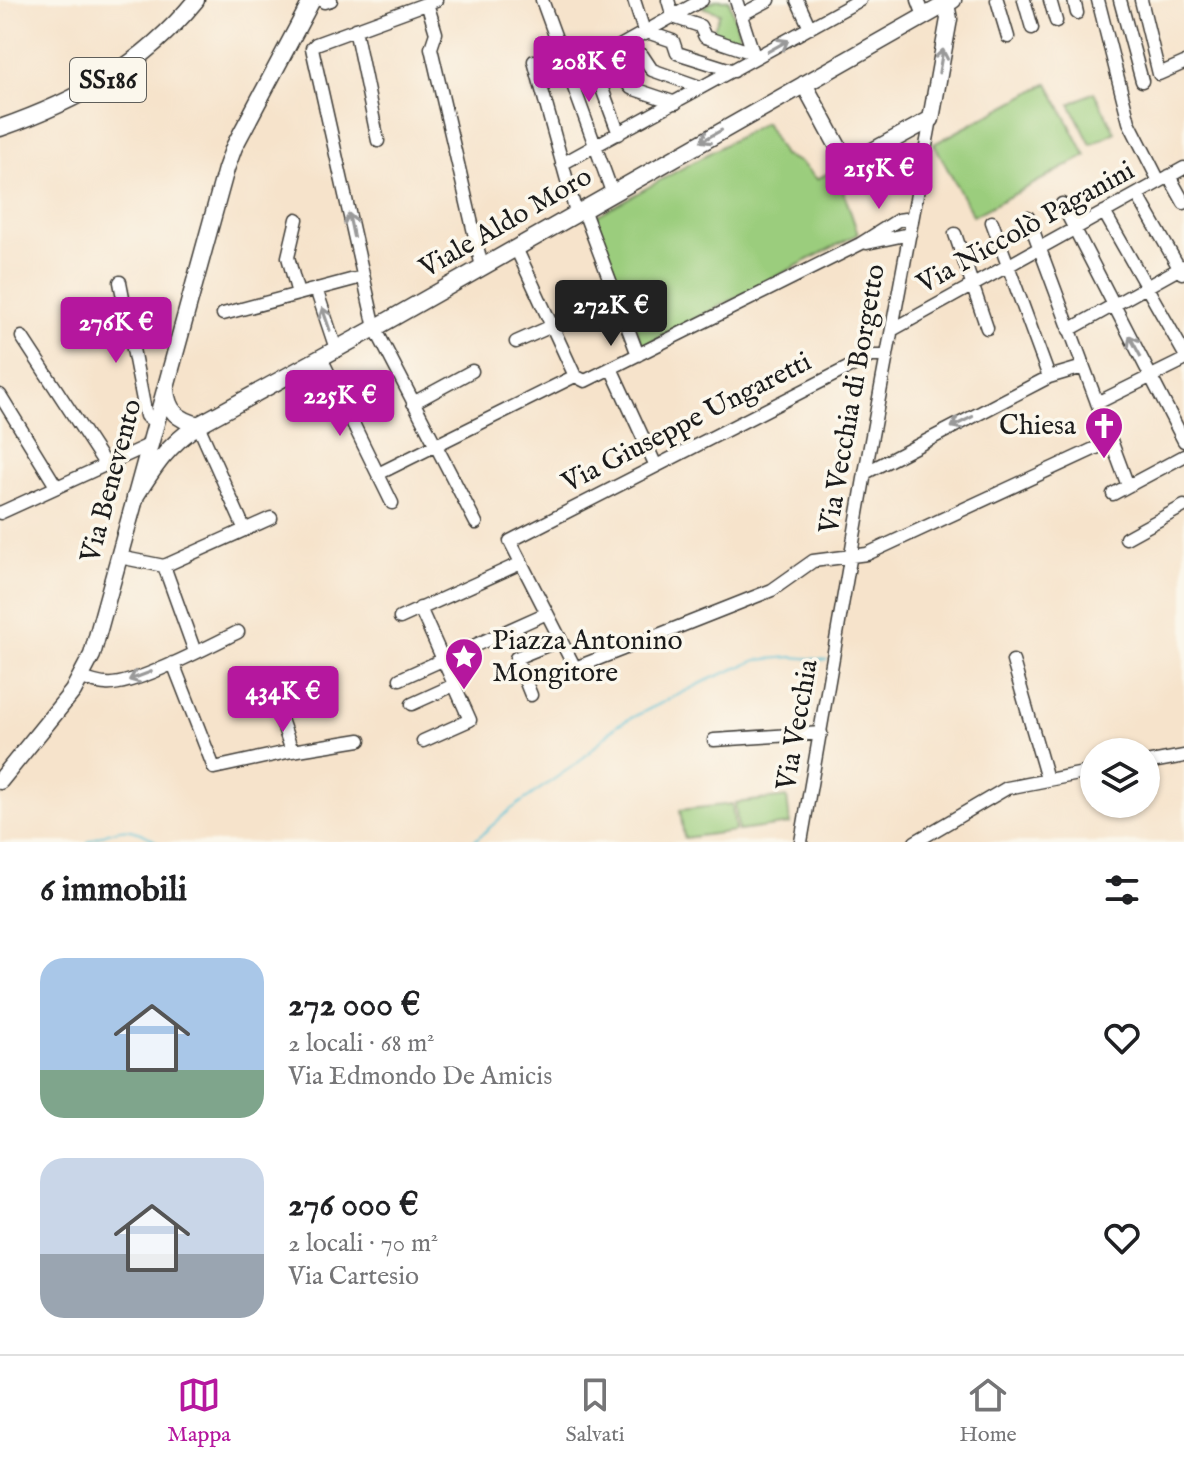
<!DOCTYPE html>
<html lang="it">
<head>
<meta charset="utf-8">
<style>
	body { margin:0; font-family:"IM FELL English",serif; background:#f2f2f2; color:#202124; height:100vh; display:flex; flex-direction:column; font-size:30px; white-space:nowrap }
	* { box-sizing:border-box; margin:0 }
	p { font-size:26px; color:#757577 }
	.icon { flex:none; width:44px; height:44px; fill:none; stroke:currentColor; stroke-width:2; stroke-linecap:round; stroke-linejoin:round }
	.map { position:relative; height:842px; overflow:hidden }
	.side { display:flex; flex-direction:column; background:#fff; flex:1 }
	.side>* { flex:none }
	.controls { position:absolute; left:1080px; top:738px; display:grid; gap:16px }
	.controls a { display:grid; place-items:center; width:80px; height:80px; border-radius:50%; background:#fff; box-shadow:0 2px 6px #0004; font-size:40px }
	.price { position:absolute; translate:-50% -68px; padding:0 18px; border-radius:8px; background:#b5179e; color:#fff; font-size:26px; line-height:52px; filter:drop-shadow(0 2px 4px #0008) }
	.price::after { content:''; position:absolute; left:50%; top:48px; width:24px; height:18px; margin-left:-12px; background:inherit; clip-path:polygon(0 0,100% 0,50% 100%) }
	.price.current { background:#222; color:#fff }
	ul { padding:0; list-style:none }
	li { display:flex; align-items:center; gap:24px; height:200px; padding:0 40px }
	li span { display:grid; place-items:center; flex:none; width:224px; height:160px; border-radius:24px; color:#555 }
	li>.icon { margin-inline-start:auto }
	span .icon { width:96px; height:96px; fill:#fffc; stroke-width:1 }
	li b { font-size:34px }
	h2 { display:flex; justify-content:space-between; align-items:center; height:96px; padding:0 40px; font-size:34px }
	.tab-bar { display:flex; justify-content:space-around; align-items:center; height:112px; border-top:2px solid #e0e0e0; background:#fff; font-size:22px; color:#757577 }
	.tab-bar a { display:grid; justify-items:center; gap:4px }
	.tab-bar .current { color:#b5179e }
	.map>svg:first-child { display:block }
</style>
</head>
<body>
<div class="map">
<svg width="1184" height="842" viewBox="0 0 1184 842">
	<rect width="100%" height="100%" fill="#fbf7ec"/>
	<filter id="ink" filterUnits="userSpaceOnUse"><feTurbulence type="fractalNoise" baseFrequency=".0125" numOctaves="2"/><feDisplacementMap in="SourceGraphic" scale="16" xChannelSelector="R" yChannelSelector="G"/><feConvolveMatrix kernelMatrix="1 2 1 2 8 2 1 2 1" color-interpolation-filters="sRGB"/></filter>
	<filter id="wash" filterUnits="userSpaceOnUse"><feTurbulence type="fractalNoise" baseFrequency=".006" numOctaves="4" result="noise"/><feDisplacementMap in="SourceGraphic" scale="32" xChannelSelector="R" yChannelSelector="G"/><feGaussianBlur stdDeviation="1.8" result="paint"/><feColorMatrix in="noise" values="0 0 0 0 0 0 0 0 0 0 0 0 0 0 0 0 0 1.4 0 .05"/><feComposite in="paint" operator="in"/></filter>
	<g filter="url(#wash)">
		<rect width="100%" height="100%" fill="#f6e3cb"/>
		<path fill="#9bcd7d" stroke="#5c744c" stroke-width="2" d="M715,0H729L743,46L711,36L720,13L702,7Z
			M1048,83L1086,156L973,216L934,144Z
			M1094,92L1115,132L1091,145L1070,104Z
			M765,122L783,155L801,163L817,179L836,169L858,234L643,346L593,218Z
			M787,797L790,824L738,831L735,803Z
			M732,804L735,831L684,838L680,810Z"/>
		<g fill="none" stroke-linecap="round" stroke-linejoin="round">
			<path stroke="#58c0d5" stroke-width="2" d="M88,842C117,828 129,823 157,842
				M473,842L510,810L580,761L617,725L710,679L757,660L792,657L827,660"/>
		</g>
	</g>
	<g filter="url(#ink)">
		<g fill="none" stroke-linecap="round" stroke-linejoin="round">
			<defs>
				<path id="minor" d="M436,0L316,44L312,48L375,328L476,523
					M542,0L612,192
					M634,0L645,34
					M668,0L673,17L700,26L705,37L753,53
					M736,0L754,56
					M797,0L810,28
					M918,0L924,16
					M997,0L1008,37
					M1024,0L1032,28
					M1050,0L1056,21
					M1074,0L1077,13
					M1098,0L1129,122L1159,181
					M1120,0L1142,81
					M1141,0L1159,74L1184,63
					M324,2L331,0
					M427,3L436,33L431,48L482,267
					M741,15L769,0
					M355,29L378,141
					M647,32L673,41L677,53L734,71
					M618,48L642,55L652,70L700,87
					M534,61L576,213
					M592,62L619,134
					M618,72L631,88L676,103
					M570,74L702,0
					M562,164L860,0
					M1169,176L1184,203
					M1137,194L1182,273
					M1062,204L1184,441
					M583,209L638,355
					M1104,212L1184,353
					M1028,217L1128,486
					M297,219L288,257L298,294
					M992,222L1049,377
					M955,234L987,328
					M867,243L910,234
					M516,248L575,376
					M120,282L146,416L155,422
					M316,289L336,349
					M223,314L362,277
					M892,330L1184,168
					M1069,330L1184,266
					M22,337L105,464
					M516,342L617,297
					M887,356H871L510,541L575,668L772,590L813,561L867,554L1111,441
					M321,358L392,503
					M611,368L656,466
					M0,395L56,486
					M413,403L472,371
					M1097,403L1184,360
					M198,425L245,530
					M865,473L1049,377L1083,367
					M378,474L575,376L585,381L860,244L898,220L912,218
					M1113,494L1184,456
					M0,513L149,445
					M1126,538L1184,506
					M119,557L164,566L271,518
					M164,566L195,652
					M420,608L470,720L423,741
					M400,618L521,563
					M1013,661L1047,779
					M173,663L214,768L292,751L360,740
					M81,678C89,680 98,684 106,684C133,687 211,645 238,632
					M400,679L547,613
					M531,695L516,658L560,640
					M275,702L292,751
					M412,704L454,685
					M714,740L821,733
					M1146,763L1184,756
					M801,842L865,473L931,119
					M915,842L1007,788L1094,771"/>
				<path id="major" d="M804,84L843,156L858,159L931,119L949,19L946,4
					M0,128C78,101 143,65 196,0
					M166,390C168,412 178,419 198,425
					M135,497C154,467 168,445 198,425L375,328L953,0
					M0,781L73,691L92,655L226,169L234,147L312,0"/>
			</defs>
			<use href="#minor" stroke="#3d3a36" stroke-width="15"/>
			<use href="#major" stroke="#3d3a36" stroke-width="19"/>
			<use href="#minor" stroke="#fff" stroke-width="12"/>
			<use href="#major" stroke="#fff" stroke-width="16"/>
		</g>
		<defs><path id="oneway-shaft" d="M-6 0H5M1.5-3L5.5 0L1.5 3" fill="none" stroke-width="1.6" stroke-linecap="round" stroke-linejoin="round" transform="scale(2)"/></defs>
		<g stroke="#999">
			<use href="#oneway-shaft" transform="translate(778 46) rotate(-29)"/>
			<use href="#oneway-shaft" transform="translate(941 61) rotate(-80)"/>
			<use href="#oneway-shaft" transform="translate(711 136) rotate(151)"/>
			<use href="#oneway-shaft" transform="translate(351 225) rotate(-102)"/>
			<use href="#oneway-shaft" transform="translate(326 319) rotate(-109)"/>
			<use href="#oneway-shaft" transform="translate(1135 346) rotate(-118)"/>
			<use href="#oneway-shaft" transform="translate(962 422) rotate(153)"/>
			<use href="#oneway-shaft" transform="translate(140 676) rotate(159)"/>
		</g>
	</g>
	<defs>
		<symbol id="church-pin" viewBox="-11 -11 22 30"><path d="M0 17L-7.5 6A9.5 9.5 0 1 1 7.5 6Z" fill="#b5179e" stroke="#fbf7ec"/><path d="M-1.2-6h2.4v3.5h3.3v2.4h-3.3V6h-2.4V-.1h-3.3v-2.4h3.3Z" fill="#fff"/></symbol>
		<symbol id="sight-pin" viewBox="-11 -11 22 30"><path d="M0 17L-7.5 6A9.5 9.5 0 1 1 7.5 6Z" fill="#b5179e" stroke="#fbf7ec"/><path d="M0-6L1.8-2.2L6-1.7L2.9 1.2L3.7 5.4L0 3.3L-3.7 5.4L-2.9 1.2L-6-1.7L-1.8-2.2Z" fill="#fff"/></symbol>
	</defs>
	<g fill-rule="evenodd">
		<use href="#church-pin" x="1082" y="404" width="44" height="60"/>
		<use href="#sight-pin" x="442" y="635" width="44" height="60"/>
	</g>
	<g text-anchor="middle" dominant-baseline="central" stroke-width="7" stroke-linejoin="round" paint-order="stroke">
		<rect fill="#fbf7ec" stroke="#5f5e5a" stroke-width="2" x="70" y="58" width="76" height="44" rx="6"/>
		<g font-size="26" font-weight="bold" fill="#1c1c1c">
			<text x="108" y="80">SS186</text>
		</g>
		<g font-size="28" fill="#1c1c1c" stroke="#fbf7ec">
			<text transform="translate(506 223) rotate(-30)">Viale Aldo Moro</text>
			<text transform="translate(1026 228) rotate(-29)">Via Niccolò Paganini</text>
			<text transform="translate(853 399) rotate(-80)">Via Vecchia di Borgetto</text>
			<text transform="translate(687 423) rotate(-27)">Via Giuseppe Ungaretti</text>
			<text transform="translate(112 481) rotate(-75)">Via Benevento</text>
			<text transform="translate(798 725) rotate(-80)">Via Vecchia</text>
		</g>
		<g font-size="28" fill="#1c1c1c" stroke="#fbf7ec" text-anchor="end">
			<text x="1076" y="426">Chiesa</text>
			<text x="492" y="641" text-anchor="start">Piazza Antonino<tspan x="492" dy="32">Mongitore</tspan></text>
		</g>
	</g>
</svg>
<div class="controls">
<a><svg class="icon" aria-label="layers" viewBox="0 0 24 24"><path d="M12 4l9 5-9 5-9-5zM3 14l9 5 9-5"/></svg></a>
</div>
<b class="price" style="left:589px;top:104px">208K €</b>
<b class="price" style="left:879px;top:211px">215K €</b>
<b class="price current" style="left:611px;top:348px">272K €</b>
<b class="price" style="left:116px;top:365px">276K €</b>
<b class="price" style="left:340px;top:438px">225K €</b>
<b class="price" style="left:283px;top:734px">434K €</b>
</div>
<section class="side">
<h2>6 immobili<svg class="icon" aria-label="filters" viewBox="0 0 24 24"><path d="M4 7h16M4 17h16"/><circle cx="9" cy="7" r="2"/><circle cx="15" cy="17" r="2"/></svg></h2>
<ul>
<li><span style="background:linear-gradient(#a9c7e8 70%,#7fa58c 0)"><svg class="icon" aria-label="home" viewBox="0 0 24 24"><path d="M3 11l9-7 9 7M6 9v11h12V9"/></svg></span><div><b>272 000 €</b><p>2 locali · 68 m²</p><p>Via Edmondo De Amicis</p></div><svg class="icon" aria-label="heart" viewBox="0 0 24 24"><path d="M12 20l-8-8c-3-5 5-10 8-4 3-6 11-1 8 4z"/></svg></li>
<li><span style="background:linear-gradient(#c9d6e8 60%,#9aa5b1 0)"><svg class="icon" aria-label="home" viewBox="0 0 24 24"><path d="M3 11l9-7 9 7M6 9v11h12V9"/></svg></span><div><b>276 000 €</b><p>2 locali · 70 m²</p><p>Via Cartesio</p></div><svg class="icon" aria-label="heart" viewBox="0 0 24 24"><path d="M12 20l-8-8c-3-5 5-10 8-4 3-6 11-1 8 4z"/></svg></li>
</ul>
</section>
<nav class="tab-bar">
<a class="current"><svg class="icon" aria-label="map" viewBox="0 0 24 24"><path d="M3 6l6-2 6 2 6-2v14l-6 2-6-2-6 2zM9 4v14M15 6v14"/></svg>Mappa</a>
<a><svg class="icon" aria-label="saved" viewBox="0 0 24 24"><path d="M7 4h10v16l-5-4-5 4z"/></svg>Salvati</a>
<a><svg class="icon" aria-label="home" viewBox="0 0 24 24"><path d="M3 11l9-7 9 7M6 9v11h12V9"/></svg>Home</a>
</nav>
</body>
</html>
